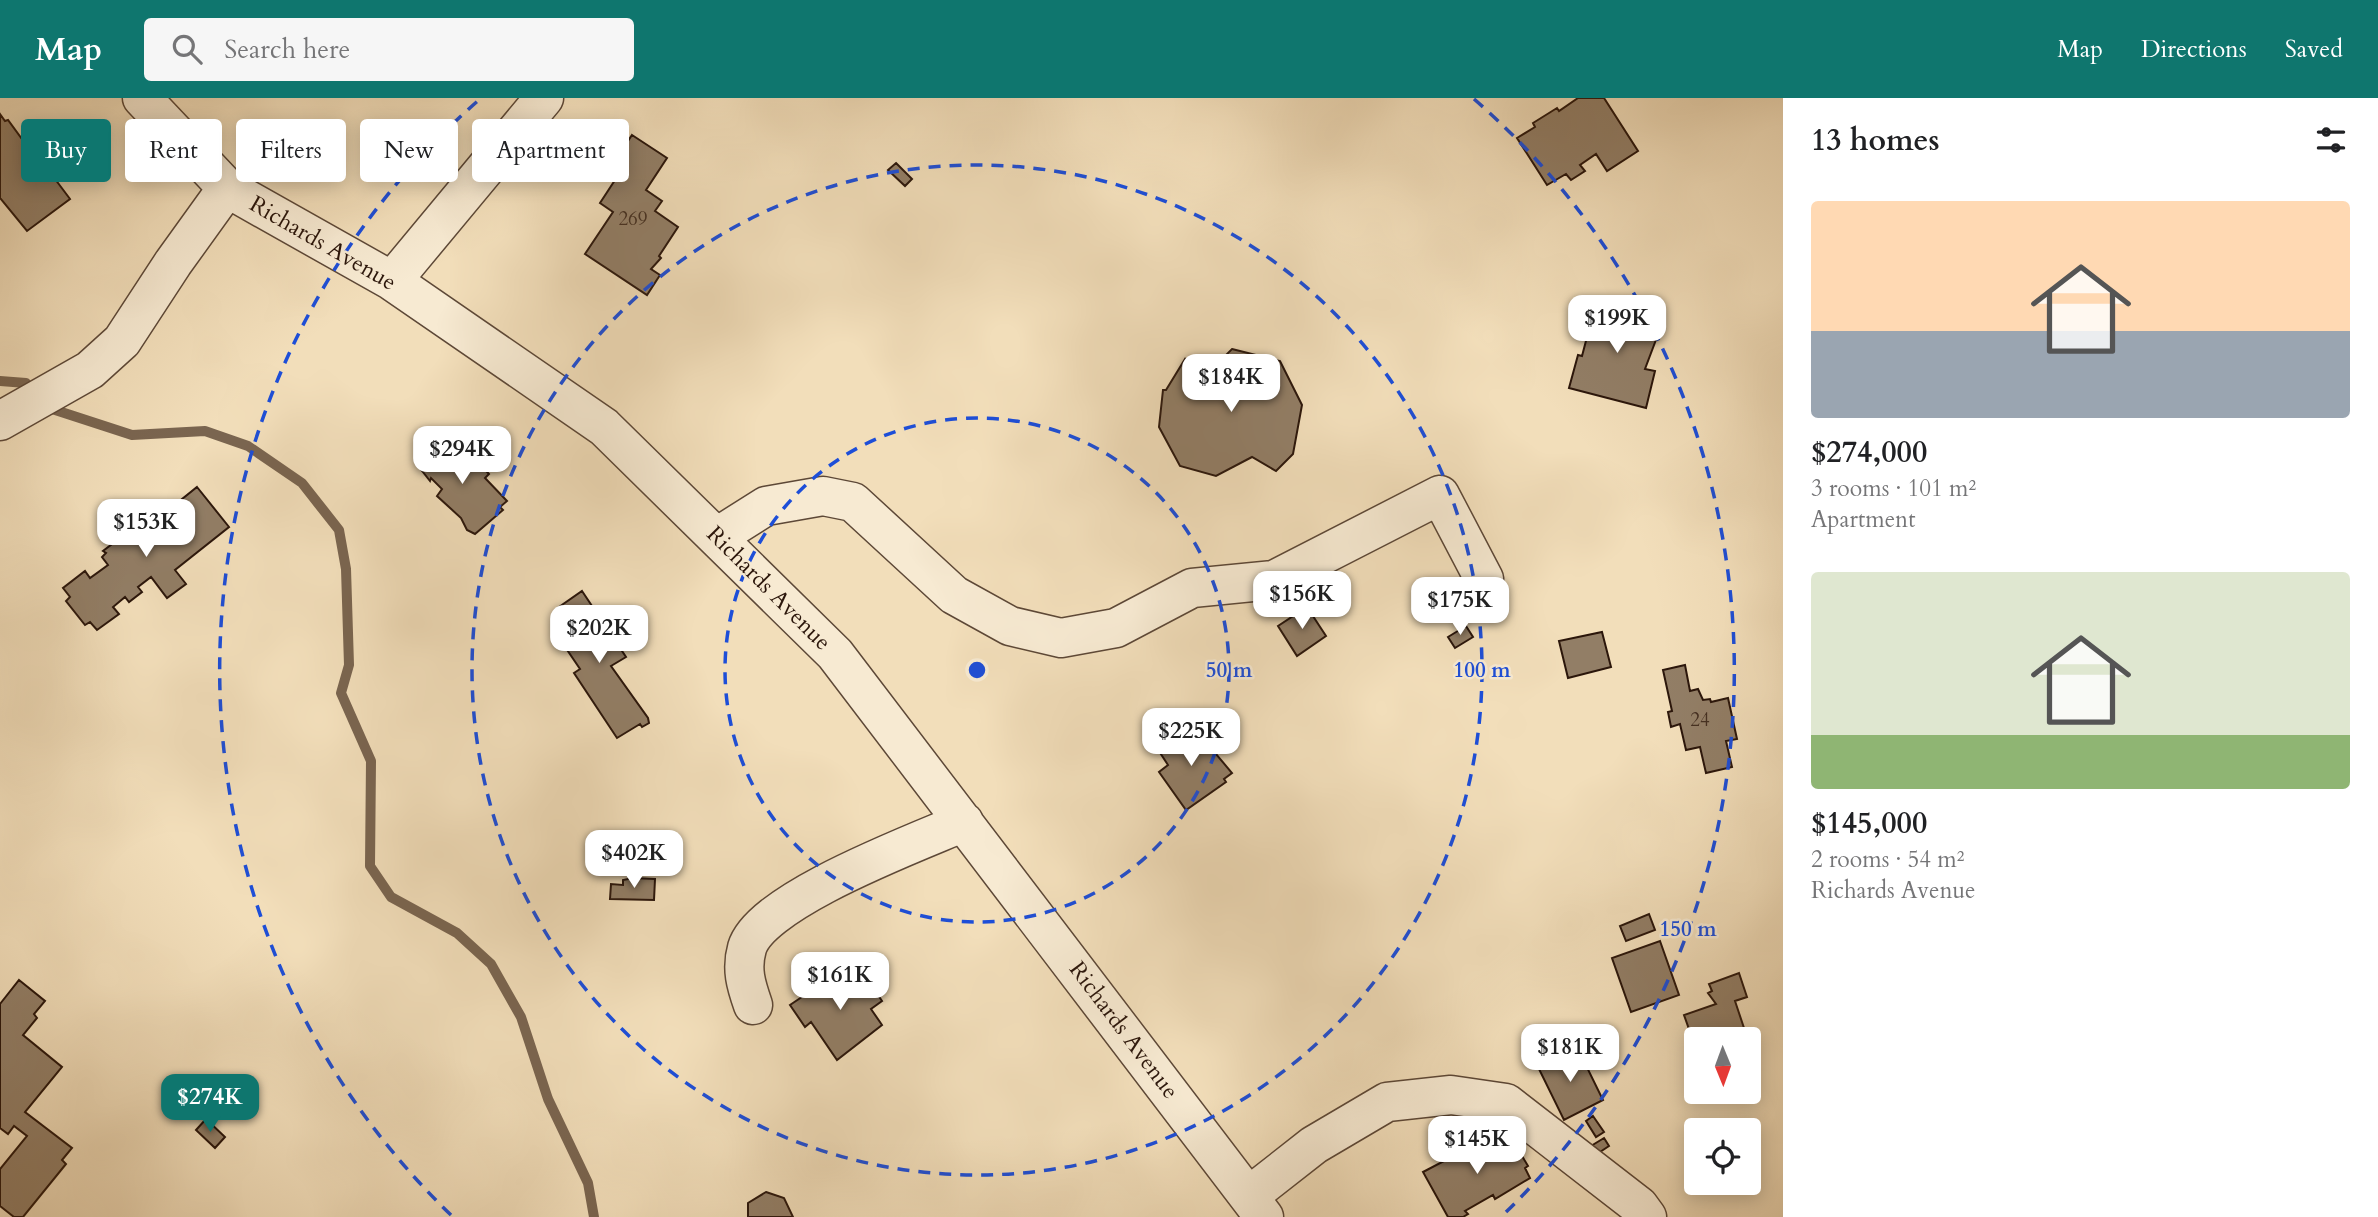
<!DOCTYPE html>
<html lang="en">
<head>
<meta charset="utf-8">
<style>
	body { margin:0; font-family:Cardo,serif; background:#f6f6f6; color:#202124; height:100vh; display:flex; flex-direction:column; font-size:26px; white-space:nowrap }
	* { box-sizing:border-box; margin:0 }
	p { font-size:23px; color:#757577 }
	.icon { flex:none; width:38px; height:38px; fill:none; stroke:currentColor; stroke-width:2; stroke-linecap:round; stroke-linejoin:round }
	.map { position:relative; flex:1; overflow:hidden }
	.details { display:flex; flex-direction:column; background:#fff; width:595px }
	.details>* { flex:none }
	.top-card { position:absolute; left:21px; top:21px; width:665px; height:63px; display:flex; gap:14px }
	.needle { width:46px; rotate:179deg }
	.tools { position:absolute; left:1684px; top:929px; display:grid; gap:14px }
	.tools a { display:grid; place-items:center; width:77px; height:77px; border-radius:7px; background:#fff; box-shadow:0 4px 18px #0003; font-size:35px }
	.price { position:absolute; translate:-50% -60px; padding:0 16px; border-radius:14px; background:#fff; color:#222; font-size:23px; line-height:46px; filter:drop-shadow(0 2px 4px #0008) }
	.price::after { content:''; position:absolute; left:50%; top:42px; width:21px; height:16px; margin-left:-10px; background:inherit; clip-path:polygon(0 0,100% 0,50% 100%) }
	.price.current { background:#0f766e; color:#fff }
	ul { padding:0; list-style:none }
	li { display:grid; align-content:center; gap:14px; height:371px; padding:0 28px }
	li span { display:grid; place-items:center; height:217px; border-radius:7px; color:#555 }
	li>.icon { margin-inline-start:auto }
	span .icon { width:126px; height:126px; fill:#fffc; stroke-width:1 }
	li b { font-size:30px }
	h2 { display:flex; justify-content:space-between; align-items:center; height:84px; padding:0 28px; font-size:30px }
	.tag { padding:0 24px; border-radius:7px; background:#fff; box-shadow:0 4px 18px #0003; font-size:24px; line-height:63px }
	.tag.current { background:#0f766e; color:#fff }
	header { display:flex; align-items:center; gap:42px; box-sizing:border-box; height:98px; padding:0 35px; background:#0f766e; color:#fff }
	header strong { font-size:33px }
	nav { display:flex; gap:38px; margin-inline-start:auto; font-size:24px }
	.search { width:490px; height:63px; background:#f6f6f6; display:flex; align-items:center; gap:18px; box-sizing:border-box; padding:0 24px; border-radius:7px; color:#757577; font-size:26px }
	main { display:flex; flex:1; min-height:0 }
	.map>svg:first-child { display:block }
</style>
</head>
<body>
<header>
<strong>Map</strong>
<div class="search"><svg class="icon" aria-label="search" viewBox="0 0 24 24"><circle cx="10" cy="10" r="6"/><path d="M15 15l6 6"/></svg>Search here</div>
<nav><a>Map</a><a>Directions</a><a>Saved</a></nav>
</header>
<main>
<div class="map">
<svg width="1783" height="1119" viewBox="0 0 1783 1119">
	<rect width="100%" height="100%" fill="#f2deba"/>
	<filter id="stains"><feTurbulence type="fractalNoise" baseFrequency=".00286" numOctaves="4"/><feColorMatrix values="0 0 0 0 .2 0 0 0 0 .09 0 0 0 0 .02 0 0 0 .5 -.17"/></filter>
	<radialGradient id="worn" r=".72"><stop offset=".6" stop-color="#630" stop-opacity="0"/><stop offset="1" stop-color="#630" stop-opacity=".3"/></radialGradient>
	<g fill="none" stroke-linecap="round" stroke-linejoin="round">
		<path stroke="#7a6550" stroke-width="10" d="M0,283L26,285
			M49,310L132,337L205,333L248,348L302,385L339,432L346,471L349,567L341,595L371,663L370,768L391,799L457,835L491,866L521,919L548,1001L588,1085L594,1119"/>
	</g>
	<path fill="#927e66" stroke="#2b160b" stroke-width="2" d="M1604,0L1638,53L1607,73L1596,56L1580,67L1585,73L1571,82L1566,76L1547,87L1517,40L1535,29L1533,25L1557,10L1559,13L1578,0Z
		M0,16L5,23L8,22L38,63L40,61L70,101L27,133L0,100Z
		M632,37L667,60L646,92L662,103L655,113L678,129L659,158L661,160L651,171L660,177L647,197L585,156L613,114L600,105L617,79L608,73Z
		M896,65L912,81L905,88L888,72Z
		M1597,201L1651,214L1646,234L1657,239L1645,271L1655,273L1646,310L1569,290L1578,257L1582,258Z
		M1232,251L1280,263L1302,307L1293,356L1276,373L1252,359L1216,378L1180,368L1159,329L1163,292H1166L1185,261L1193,276L1208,275Z
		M443,339L468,365L469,370L477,363L489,376L485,380L507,403L500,409L503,412L475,436L467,432L461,420L437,398L442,391L431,380L430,383L416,365Z
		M197,389L229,429L175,472L186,486L167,500L151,479L138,489L142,494L129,504L125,499L113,509L119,516L97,532L90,524L85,527L66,503L70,499L63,490L85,473L90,480L108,467L102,459L106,455L103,453L120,440L122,443L154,418L156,422Z
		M582,493L626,559L611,568L648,620L649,625L642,629L640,626L617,640L574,575L580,571L555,534L569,525L559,509Z
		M1307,509L1326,538L1297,558L1278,528Z
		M1466,528L1473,539L1455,550L1448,539Z
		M1602,534L1611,569L1568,580L1559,543Z
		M1685,567L1690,593L1698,591L1703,602L1710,601L1711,604L1728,600L1737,641L1726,643L1732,669L1706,675L1700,649L1686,652L1680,626L1671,629L1668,614L1672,613L1663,572Z
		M1180,629L1194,648L1205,643L1232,675L1224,681L1226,684L1186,712L1159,674L1168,667L1155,647Z
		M633,780L655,781L654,802L610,801L611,786L623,787V782Z
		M1649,816L1655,832L1626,843L1620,828Z
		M1660,843L1679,897L1631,914L1612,860Z
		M842,872L853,886L865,878L882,903L871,911L882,927L837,962L811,924L805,929L790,907Z
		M1739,875L1747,899L1735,903L1748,942H1696V951L1684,917L1716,906L1708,895L1712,893L1709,886Z
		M19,882L45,903L34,916L37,920L23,937L62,969L25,1014L72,1050L62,1062L66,1066L23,1119H14L0,1108V1071L27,1038L14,1028L8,1036L0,1030V906Z
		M1577,949L1603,1002L1564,1022L1538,969Z
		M1593,1018L1604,1034L1596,1039L1586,1023Z
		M206,1021L225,1039L215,1050L196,1032Z
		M1503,1033L1519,1060L1522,1058L1528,1068L1525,1070L1530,1080L1495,1101L1493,1097L1465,1113L1468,1116L1463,1119H1448L1423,1074L1461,1054L1464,1059Z
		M1604,1040L1609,1048L1597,1056L1591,1048Z
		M766,1094L784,1100L793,1119H748V1105Z"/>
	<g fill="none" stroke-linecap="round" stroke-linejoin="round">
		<defs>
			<path id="minor" d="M142,0L227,90L392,183L604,329L835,556L1264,1119
				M392,183L544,0
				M0,323L90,272L122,243L173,165L227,90
				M717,439L766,408L823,398L853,404L954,497L1010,528L1061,540L1116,530L1192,490L1274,482L1440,397L1484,481
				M753,907C746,887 741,871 747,850C761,802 918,744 964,724
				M1249,1098L1314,1047L1387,1004L1451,997L1506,1005L1639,1108L1647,1119"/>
		</defs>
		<use href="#minor" stroke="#5d4837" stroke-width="41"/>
		<use href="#minor" stroke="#f7ead2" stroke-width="38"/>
	</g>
	<g fill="none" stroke="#1d4ed8" stroke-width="3.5" stroke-dasharray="12 9">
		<circle cx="977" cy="572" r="252"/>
		<circle cx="977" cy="572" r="505"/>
		<path d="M451 1117A757 757 0 0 1 480 1M1474 1A757 757 0 0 1 1503 1117"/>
	</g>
	<g text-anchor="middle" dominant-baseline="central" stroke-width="5" stroke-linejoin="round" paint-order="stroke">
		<g font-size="19" fill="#453022">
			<text x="633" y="121">269</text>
			<text x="1700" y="622">24</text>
		</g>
		<g font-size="23" fill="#2b160b" stroke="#f7ead2">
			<text transform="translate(323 145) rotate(30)">Richards Avenue</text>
			<text transform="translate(769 490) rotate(45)">Richards Avenue</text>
			<text transform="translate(1124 932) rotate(53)">Richards Avenue</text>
		</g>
	</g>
	<circle cx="977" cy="572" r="10" fill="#1d4ed8" stroke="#f7ead2" stroke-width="3.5"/>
	<g font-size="21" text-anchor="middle" font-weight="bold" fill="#1d4ed8" stroke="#f7ead2" stroke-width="5" stroke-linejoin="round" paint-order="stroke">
		<text x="1229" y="579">50 m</text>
		<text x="1482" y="579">100 m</text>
		<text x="1688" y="838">150 m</text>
	</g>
	<rect width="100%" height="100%" filter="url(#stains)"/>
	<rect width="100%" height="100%" fill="url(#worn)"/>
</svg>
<div class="tools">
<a><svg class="needle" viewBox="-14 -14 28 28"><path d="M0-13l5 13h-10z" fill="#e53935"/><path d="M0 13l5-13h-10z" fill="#757577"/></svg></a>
<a><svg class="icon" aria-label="locate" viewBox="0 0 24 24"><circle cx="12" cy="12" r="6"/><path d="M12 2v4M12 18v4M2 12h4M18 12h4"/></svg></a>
</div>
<b class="price" style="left:1617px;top:257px">$199K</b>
<b class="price" style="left:1231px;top:316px">$184K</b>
<b class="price" style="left:462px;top:388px">$294K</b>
<b class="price" style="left:146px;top:461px">$153K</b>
<b class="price" style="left:1302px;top:533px">$156K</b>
<b class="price" style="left:1460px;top:539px">$175K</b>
<b class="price" style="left:599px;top:567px">$202K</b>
<b class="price" style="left:1191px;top:670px">$225K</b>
<b class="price" style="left:634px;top:792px">$402K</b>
<b class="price" style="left:840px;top:914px">$161K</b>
<b class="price" style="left:1570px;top:986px">$181K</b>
<b class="price current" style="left:210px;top:1036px">$274K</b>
<b class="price" style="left:1477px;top:1078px">$145K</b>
<div class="top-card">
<a class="tag current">Buy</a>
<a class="tag">Rent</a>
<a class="tag">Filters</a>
<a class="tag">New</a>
<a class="tag">Apartment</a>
</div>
</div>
<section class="details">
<h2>13 homes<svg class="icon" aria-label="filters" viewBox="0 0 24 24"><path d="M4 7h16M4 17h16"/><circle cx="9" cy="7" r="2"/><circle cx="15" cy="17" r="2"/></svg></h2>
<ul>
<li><span style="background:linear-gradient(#ffd9b3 60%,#9aa5b1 0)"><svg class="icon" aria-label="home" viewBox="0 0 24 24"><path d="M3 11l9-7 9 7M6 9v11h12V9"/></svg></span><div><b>$274,000</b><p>3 rooms · 101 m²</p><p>Apartment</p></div></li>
<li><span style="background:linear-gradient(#dfe7d0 75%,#8fb573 0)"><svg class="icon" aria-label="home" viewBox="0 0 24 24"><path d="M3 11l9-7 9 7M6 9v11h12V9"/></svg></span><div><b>$145,000</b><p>2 rooms · 54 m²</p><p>Richards Avenue</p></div></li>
</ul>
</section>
</main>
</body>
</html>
